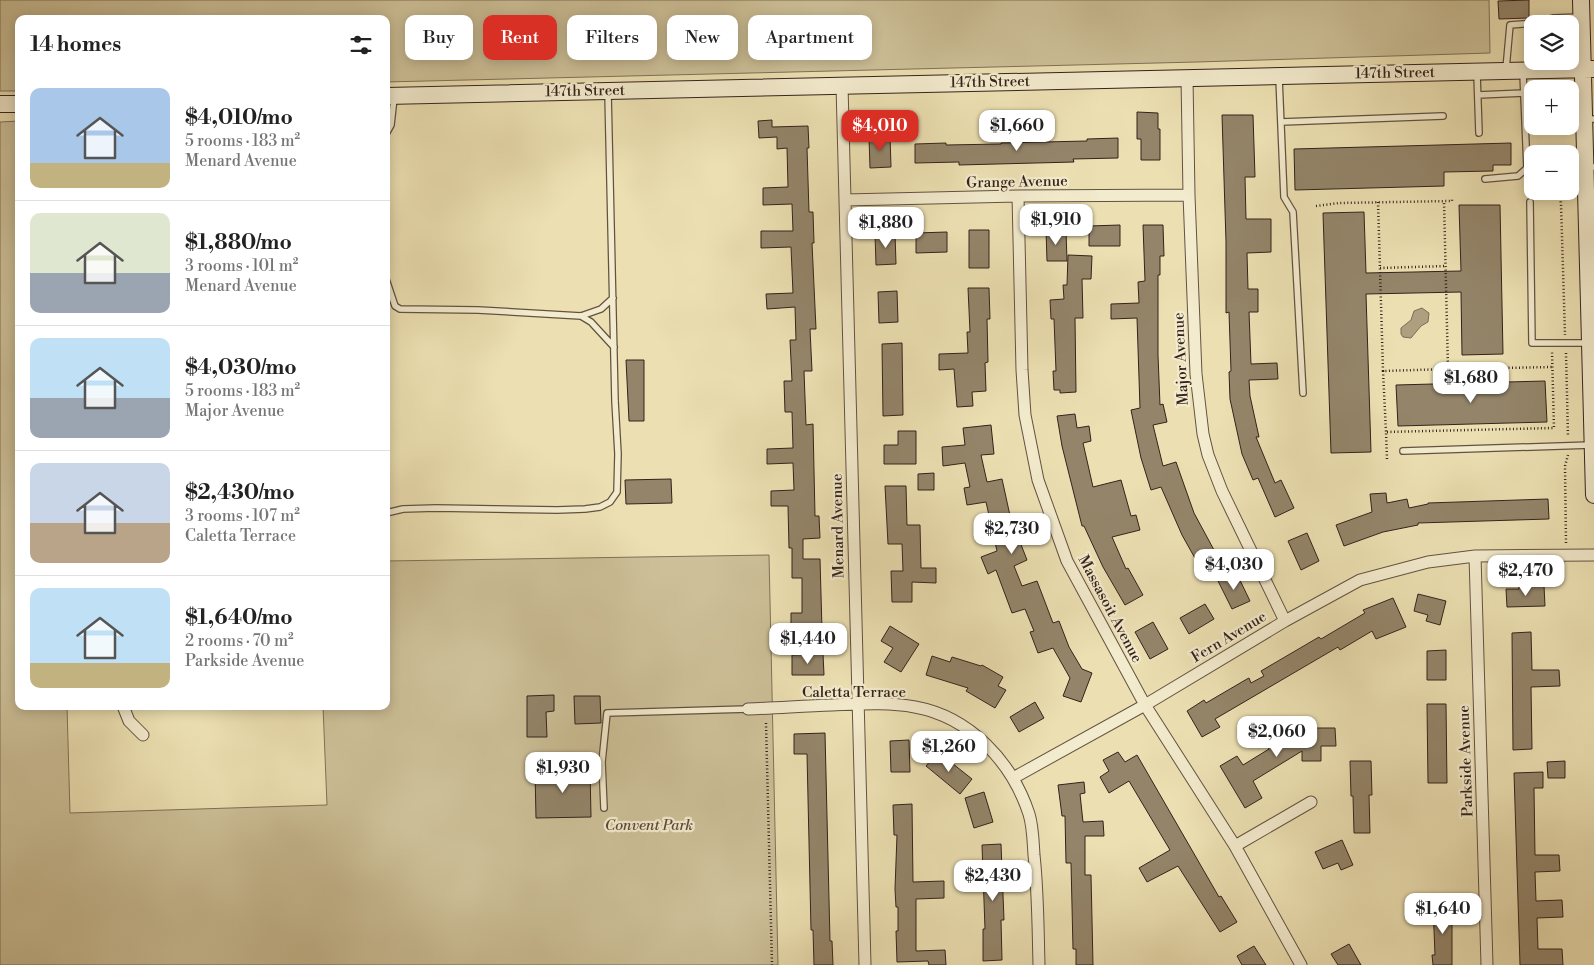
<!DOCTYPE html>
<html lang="en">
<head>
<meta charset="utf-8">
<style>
	body { margin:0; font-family:"Libre Bodoni",serif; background:#f2f2f2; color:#222; height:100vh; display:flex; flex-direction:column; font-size:19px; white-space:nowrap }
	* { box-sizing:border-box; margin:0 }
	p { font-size:16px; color:#767676 }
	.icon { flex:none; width:28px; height:28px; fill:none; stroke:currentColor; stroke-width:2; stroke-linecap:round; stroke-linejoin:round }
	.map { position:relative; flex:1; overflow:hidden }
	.panel { position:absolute; left:15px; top:15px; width:375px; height:695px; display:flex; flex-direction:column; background:#fff; border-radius:10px; box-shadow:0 2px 12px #0003 }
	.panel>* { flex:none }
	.top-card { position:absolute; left:405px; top:15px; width:475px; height:45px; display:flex; gap:10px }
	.fabs { position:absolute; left:1524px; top:15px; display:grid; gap:10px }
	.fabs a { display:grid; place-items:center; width:55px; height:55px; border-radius:10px; background:#fff; box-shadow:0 2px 12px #0003; font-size:25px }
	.price { position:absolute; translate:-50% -42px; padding:0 11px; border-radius:10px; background:#fff; color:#222; font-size:16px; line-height:32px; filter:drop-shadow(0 1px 2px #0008) }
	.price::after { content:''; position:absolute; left:50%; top:30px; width:15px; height:11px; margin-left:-8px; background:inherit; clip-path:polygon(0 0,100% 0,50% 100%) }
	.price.active { background:#d93025; color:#fff }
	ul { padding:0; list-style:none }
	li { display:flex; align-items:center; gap:15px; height:125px; padding:0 15px }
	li+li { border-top:1px solid #e0e0e0 }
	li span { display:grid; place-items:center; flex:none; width:140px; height:100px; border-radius:10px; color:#555 }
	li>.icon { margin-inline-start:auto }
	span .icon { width:60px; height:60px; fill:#fffc; stroke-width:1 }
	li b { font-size:21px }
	h2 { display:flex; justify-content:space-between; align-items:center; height:60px; padding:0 15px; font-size:21px }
	.tag { padding:0 18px; border-radius:10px; background:#fff; box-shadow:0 2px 12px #0003; font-size:18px; line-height:45px }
	.tag.active { background:#d93025; color:#fff }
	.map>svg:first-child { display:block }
</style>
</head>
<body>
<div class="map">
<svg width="1594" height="965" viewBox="0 0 1594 965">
	<rect width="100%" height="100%" fill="#ece0b2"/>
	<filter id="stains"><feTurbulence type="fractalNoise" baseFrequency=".004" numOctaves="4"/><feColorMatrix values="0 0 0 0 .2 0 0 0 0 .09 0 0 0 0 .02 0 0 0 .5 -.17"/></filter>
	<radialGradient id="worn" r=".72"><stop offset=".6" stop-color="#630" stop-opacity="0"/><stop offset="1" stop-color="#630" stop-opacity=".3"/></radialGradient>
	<path fill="#cdc098" stroke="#80715a" d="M0,0H1489L1490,53L1197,62L386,82V19H19V91H0Z
		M19,121V706H67L70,813L327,805L323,706H386V561L769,555L778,965H0V122Z"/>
	<path fill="#ad9f7f" stroke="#7d6d57" d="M1422,308L1429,313L1428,322L1421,326L1411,338L1403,337L1401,334V328L1411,320L1414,311Z"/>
	<path fill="#94856a" stroke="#34221c" d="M1529,0V18L1499,19L1498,1Z
		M1137,112L1158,113V129H1160V160H1141V139H1137Z
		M1222,115H1253L1255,177H1245L1246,219H1271V252L1247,253L1248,289H1258V312H1249L1251,364L1277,363L1278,379L1249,380L1250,396L1259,437H1256L1275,483L1281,480L1294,508L1275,517L1258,478L1253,480L1242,454L1230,399L1229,372L1231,371L1229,312L1226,313V242Z
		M772,120V127L808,126L809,148H807L809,212H813L814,243H812L816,329H810L812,371H804L806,425L813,424L815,516H819L820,538L803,539V559H820L822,630L791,629V613H802V578H792V548H789L788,506H771V491L794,490L793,463L767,464V449L793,448L792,412H785L784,381H792L790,340H796L795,307L767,309L766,294L793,293L791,247L761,248V231H793L792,204L763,205V188L788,187L787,148L777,149V137L759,138L758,121Z
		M890,136L891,167L870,168L869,137Z
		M1118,138V158L1073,159L1074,162L959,165V162L915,163V144L946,143V145L1001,144V143L1087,141V139Z
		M1511,143V165H1493V171L1444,172V186L1295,190L1294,149Z
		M1459,205H1500L1503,354L1462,355L1461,292L1366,294L1371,452L1331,453L1323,213L1364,212L1366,273L1461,271Z
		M1120,225V246H1089V226Z
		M1143,225H1163L1164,256H1160V275H1158V355L1160,405L1163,404L1167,422L1153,425L1163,466L1176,462L1194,513L1214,550L1196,560L1182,535L1161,487L1151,490L1141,458L1131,410L1140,408L1137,318L1111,319V304L1139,303L1138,282L1145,281Z
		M969,230H989V268H969Z
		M1046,230H1066L1067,261H1047Z
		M947,232V252L916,253V233Z
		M895,233L896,264L876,265L875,234Z
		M1068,255L1092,256L1091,279H1082L1083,318H1075L1076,392L1060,393V390H1054L1053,371H1056L1054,319H1051L1050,300L1064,299L1063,285H1067Z
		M968,288H989L990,319H987L988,362L985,363L986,391L972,392L973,406L957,407L954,369L939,370V354L968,353L967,332H970Z
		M897,291L898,322L879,323L878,292Z
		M902,343L903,415L883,416L882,344Z
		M626,360H644V421H629Z
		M1545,381L1547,422L1398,426L1396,385Z
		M1075,414L1077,428L1089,426L1091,441L1083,443L1093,487L1121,480L1131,516L1136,515L1140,530L1112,537L1126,569L1128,568L1143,595L1125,605L1103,567L1084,526H1082L1062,446L1057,416Z
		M991,425L994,454L981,455L987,482L1002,479L1016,543L1020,542L1027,560L1014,566L1022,586L1037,581L1053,623L1059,621L1069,647L1082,669L1092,673L1081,702L1063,696L1070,678L1053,648L1038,653L1030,632L1034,631L1025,609L1012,613L996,570L988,574L981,557L997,551L986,502L967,505L964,488L970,487L965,463L943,466L942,447L965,445L963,428Z
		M898,431H916V464H884V445H898Z
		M934,473V490H918V474Z
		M671,479L672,503L626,504L625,480Z
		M885,486H906L907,525H920L921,568H936V583L912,582V602H892L891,571H903L902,544H888Z
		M1386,493L1387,503L1407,499L1409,508L1428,504V503L1548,499L1549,519L1418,523V525L1383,532L1344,546L1336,525L1372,512L1370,494Z
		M1307,533L1319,561L1301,570L1288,541Z
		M1236,572L1250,601L1232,609L1218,581Z
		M1519,586H1544L1545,606L1507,607L1506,589H1519Z
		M1418,594L1446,601L1440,625L1426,621L1428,615L1414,611Z
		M1393,598L1406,627L1376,639L1372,631L1340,650L1338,647L1215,719L1220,727L1202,737L1187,711L1204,700L1206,703L1247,679L1249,678L1251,683L1264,676L1261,671L1319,637L1321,639L1365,613L1363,610Z
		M1205,604L1214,619L1189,634L1180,618Z
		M1153,622L1168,649L1150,659L1135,632Z
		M890,626L919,644L901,672L884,662L893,648L881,641Z
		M1531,632L1532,670H1559L1560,686L1531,687L1532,749L1513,750L1512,633Z
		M1446,650V680H1427V651Z
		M823,654L824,675H792V655Z
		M932,656L950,662L952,657L981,666L982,665L1003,677L998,686L1006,690L995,708L966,691L968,688L926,675Z
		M554,695V711L546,712L547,737H527V696Z
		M574,696H600L601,723L575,724Z
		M1035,702L1044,718L1019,732L1010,717Z
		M1427,704H1446L1447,783H1428Z
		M1285,726H1298V728H1335L1336,746H1321V761H1302V751L1253,781L1262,798L1245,808L1220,766L1237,756L1243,765L1269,749L1263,740Z
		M825,733L830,941H832L833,965H814L813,930H811L807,754H794V734Z
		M909,740L910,772H891L890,741Z
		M938,752L972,779L960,794L926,766Z
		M1118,752L1125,762L1137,755L1219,897L1221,896L1237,922L1220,932L1178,866L1147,882L1139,868L1170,850L1129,781L1109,793L1100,777L1109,771L1103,760Z
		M1350,761H1371L1372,795H1369L1370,833H1354L1353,796H1351Z
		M1565,761V778H1548L1547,762Z
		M590,770L591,817L536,818L535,772Z
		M1543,772V788H1534L1535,855H1559L1560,871L1535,872L1536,901L1562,900L1563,917L1537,918L1538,949H1562L1563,965H1520L1514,773Z
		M1084,782L1085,793L1080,794L1083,822L1103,821L1104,836H1085V875H1091L1093,965H1076V949H1073L1071,863H1066L1065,816H1062L1058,785Z
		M984,792L993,822L974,828L965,798Z
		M912,804L913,882L944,881V898L916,899V951L945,950L946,965H929L928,961L897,962L896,931H898V907H896L895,889L897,835H894L893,805Z
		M1342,840L1353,865L1341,870L1338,863L1323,869L1315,852Z
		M1001,844L1004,920H1001L1002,960L983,961V929H985L982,845Z
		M1433,906H1452V965H1433L1432,955H1435Z
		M1349,944L1361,965H1338L1331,954Z
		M1254,946L1266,965H1242L1237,956Z"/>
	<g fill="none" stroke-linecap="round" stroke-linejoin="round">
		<defs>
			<path id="lane" d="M1534,24L1553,18L1580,17
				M1506,69L1510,25L1534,23
				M1523,73L1525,121H1532
				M1477,74L1479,133
				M1279,78L1284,197L1293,212L1303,393
				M1478,95L1524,93
				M1570,120L1594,119
				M1525,121L1527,168H1532
				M1281,122L1443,116
				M386,134L391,125L394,98
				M1570,167H1594
				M1485,179L1518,176L1527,168
				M1530,202L1532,343H1588
				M386,279L395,306L400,309L478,310L581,316L601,309L613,298
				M581,316L591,322L614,347
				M1403,451L1591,445
				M386,513L403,509L436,508L557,510L585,509L600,507L610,502L617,492L618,454L615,401L608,93
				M604,808L602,762L607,713L748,709"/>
			<path id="street" d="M1187,78L1189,195L1196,374L1203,434L1208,455L1222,491L1285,621
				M842,85L865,965
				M1018,196L1022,370L1025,415L1038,480L1067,561L1145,705L1235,846L1301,965
				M845,200L1018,196L1189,195
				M1475,556L1487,965
				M123,706L129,721L143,735
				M748,709C776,708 804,706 832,705C860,704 888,702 915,707C970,717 1012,762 1029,814C1033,827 1033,841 1034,855C1038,891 1038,928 1039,965
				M1013,778L1145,705L1285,621L1360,580L1428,562L1475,556L1594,555
				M1235,846L1311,802"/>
			<path id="secondary" d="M1581,0L1594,495
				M386,96L1594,69
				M0,104H19"/>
		</defs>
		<use href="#lane" stroke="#625242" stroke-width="8"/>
		<use href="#street" stroke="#625242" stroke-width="13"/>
		<use href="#secondary" stroke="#34221c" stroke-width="18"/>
		<path stroke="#34221c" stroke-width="2.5" stroke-dasharray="1 2.5" stroke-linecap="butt" d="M1559,191L1561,204L1565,335
			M1378,202L1383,371L1448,369L1444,201
			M1316,206L1339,203L1452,201V199
			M1380,268L1446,266
			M1566,353L1568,437
			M1449,369L1553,367
			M1383,371L1386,432
			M1387,459L1386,432L1554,428L1552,352
			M1566,543L1565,466L1568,455
			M766,723L772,965"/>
		<use href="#lane" stroke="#f3ebcd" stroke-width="5.5"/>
		<use href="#street" stroke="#f3ebcd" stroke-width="11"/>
		<use href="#secondary" stroke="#f3ebcd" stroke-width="16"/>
	</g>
	<g text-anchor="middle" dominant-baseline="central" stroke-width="4.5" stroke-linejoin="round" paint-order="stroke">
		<g font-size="15" fill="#34221c" stroke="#f3ebcd">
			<text transform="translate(1395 73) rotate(-1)">147th Street</text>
			<text transform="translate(990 82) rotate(-1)">147th Street</text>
			<text transform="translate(585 91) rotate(-1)">147th Street</text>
			<text transform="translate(1017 182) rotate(-1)">Grange Avenue</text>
			<text transform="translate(1181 359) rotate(-93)">Major Avenue</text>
			<text transform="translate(838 526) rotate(-91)">Menard Avenue</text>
			<text transform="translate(1110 609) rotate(62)">Massasoit Avenue</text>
			<text transform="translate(1229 637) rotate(-31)">Fern Avenue</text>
			<text x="854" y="692">Caletta Terrace</text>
			<text transform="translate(1466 761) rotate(-92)">Parkside Avenue</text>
		</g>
		<g font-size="15" font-style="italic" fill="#5a4a3b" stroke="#f3ebcd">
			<text x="649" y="825">Convent Park</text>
		</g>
	</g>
	<rect width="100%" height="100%" filter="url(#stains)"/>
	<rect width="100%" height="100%" fill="url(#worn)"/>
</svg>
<div class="fabs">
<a><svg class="icon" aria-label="layers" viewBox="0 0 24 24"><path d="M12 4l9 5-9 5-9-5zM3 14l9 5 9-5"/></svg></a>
<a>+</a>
<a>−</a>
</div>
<b class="price active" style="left:880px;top:152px">$4,010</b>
<b class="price" style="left:1017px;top:152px">$1,660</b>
<b class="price" style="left:1056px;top:246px">$1,910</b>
<b class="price" style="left:886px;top:249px">$1,880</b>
<b class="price" style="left:1471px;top:404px">$1,680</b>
<b class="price" style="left:1012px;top:555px">$2,730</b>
<b class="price" style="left:1234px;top:591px">$4,030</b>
<b class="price" style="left:1526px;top:597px">$2,470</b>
<b class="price" style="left:808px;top:665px">$1,440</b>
<b class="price" style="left:1277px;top:758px">$2,060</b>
<b class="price" style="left:949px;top:773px">$1,260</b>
<b class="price" style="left:563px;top:794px">$1,930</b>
<b class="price" style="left:993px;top:902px">$2,430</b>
<b class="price" style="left:1443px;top:935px">$1,640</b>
<div class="top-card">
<a class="tag">Buy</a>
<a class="tag active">Rent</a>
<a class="tag">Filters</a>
<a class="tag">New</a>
<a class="tag">Apartment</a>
</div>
<section class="panel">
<h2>14 homes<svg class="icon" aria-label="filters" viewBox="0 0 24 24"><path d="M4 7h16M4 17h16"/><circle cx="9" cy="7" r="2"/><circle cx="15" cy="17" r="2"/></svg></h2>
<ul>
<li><span style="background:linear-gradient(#a9c7e8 75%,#c2b280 0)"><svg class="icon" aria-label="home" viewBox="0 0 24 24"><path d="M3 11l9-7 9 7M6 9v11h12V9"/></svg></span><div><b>$4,010/mo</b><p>5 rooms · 183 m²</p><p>Menard Avenue</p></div></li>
<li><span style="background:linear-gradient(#dfe7d0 60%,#9aa5b1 0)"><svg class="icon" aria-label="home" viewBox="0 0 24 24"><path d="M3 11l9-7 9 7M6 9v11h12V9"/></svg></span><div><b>$1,880/mo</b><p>3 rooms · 101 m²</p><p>Menard Avenue</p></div></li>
<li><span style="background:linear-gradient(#bfe0f5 60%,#9aa5b1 0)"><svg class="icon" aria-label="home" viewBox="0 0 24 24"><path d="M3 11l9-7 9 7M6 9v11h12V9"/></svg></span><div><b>$4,030/mo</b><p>5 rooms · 183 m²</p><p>Major Avenue</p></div></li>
<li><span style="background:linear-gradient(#c9d6e8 60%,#b9a48a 0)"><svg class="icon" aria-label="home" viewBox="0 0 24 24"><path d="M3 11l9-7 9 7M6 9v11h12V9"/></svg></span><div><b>$2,430/mo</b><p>3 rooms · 107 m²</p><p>Caletta Terrace</p></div></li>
<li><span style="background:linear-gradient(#bfe0f5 75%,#c2b280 0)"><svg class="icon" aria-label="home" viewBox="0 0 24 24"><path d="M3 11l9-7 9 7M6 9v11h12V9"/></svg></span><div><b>$1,640/mo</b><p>2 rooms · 70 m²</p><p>Parkside Avenue</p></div></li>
</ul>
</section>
</div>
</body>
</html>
